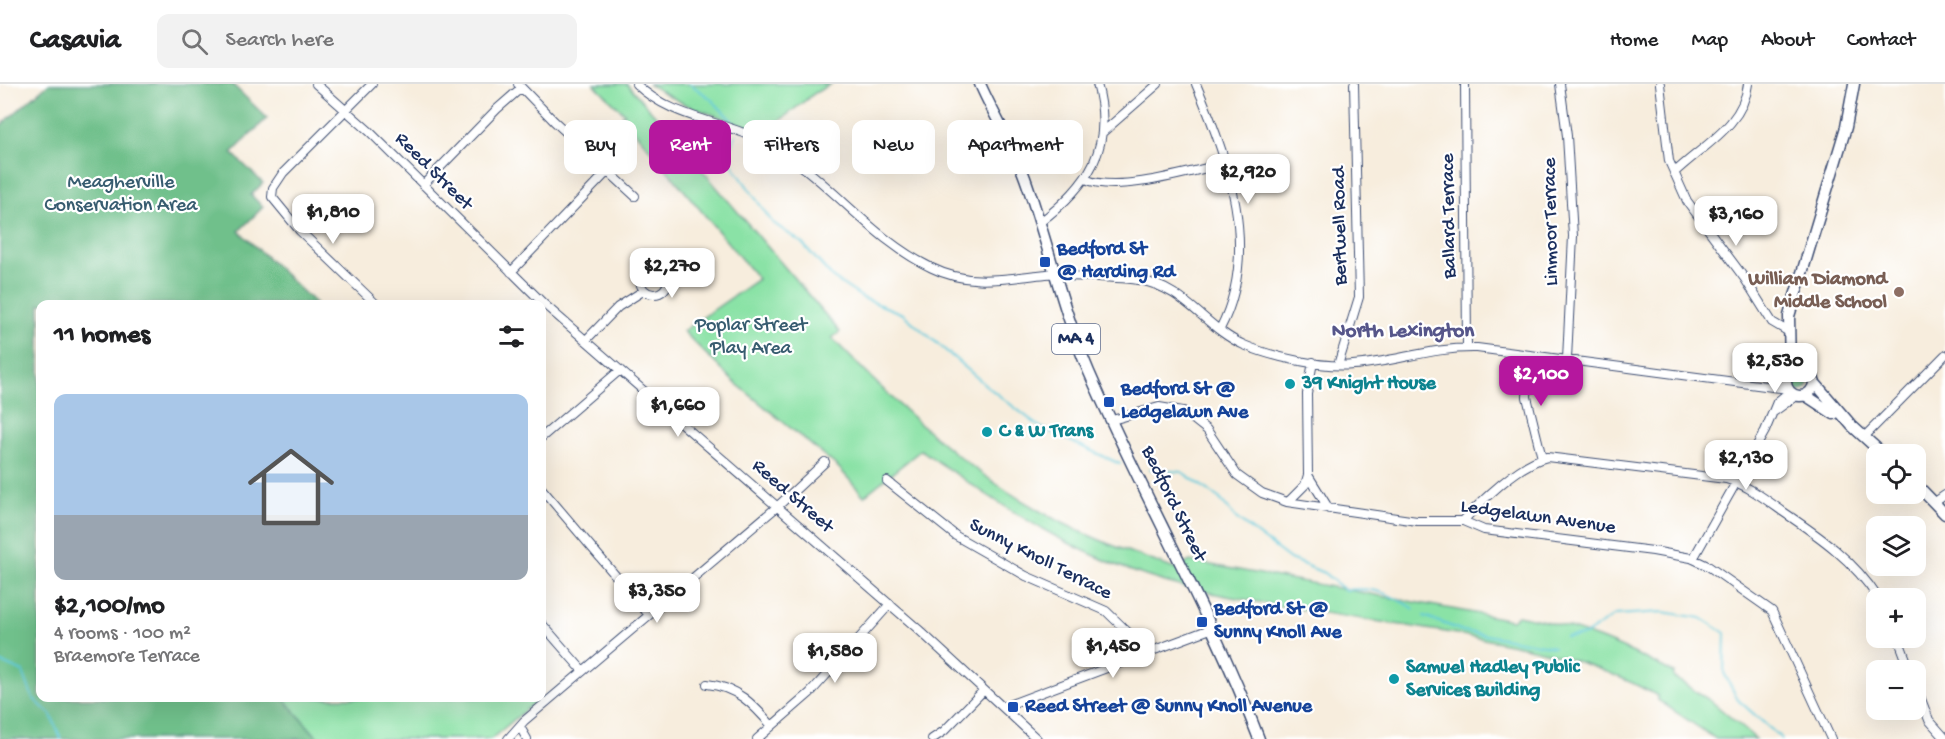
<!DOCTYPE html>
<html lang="en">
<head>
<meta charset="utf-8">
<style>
	body { margin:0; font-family:"Gochi Hand",sans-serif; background:#f2f2f2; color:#202124; height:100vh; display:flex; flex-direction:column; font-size:22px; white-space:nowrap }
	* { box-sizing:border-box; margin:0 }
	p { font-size:20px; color:#757577 }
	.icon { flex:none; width:33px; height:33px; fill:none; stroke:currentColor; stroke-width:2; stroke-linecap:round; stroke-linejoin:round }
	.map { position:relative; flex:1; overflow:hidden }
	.side { position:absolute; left:36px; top:216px; width:510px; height:402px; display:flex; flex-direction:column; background:#fff; border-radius:12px; box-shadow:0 6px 24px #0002 }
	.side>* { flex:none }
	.hud { position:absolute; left:564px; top:36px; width:570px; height:54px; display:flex; gap:12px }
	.fabs { position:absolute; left:1866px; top:360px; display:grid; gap:12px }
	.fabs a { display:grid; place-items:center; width:60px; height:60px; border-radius:12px; background:#fff; box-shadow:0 6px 24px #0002; font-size:30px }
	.price { position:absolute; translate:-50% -51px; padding:0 14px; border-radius:12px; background:#fff; color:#222; font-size:20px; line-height:39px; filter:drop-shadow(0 2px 3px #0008) }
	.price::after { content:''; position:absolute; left:50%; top:36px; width:18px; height:14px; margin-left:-9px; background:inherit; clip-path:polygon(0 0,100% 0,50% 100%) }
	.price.active { background:#b5179e; color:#fff }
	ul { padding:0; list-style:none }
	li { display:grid; align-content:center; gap:12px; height:318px; padding:0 18px }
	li+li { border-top:2px solid #e0e0e0 }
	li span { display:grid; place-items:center; height:186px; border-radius:12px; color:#555 }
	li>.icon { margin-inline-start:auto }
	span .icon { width:108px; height:108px; fill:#fffc; stroke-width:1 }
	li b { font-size:26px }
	h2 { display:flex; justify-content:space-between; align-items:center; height:72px; padding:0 18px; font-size:26px }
	.tag { padding:0 21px; border-radius:12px; background:#fff; box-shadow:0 6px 24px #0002; font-size:21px; line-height:54px }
	.tag.active { background:#b5179e; color:#fff }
	header { display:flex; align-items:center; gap:36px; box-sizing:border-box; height:84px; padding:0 30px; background:#fff; border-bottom:2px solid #e0e0e0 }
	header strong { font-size:28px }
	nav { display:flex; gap:33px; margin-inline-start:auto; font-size:21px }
	.search { width:420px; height:54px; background:#f2f2f2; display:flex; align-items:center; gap:15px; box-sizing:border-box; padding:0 21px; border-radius:12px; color:#757577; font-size:22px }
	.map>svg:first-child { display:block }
</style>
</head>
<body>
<header>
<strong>Casavia</strong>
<div class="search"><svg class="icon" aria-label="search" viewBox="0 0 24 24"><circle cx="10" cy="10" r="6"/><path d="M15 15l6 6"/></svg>Search here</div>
<nav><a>Home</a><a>Map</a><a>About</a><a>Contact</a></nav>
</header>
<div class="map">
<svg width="1945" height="655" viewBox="0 0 1945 655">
	<rect width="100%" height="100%" fill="#fff"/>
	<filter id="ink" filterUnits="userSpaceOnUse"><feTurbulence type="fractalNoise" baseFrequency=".0167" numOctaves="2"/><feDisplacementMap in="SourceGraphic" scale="12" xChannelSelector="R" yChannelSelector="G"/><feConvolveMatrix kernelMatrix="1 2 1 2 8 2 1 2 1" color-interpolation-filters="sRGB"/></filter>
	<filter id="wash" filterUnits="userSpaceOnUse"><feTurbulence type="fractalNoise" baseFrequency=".008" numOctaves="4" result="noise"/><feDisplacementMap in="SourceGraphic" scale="24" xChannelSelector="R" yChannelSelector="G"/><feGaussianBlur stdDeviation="1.35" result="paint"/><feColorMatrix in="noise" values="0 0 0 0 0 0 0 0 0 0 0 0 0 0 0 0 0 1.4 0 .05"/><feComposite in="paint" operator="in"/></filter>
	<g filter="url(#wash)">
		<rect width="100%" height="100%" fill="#f7eddd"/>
		<path fill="#8ae2a6" stroke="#528882" stroke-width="1.5" d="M594,0H627L680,59L681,69L697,80L840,248L832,254C894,318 961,383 1040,427C1082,451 1129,468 1175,485L1190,477L1512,536L1518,531C1578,543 1620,561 1674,589L1673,593L1711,617L1756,655H1716L1658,616V612C1585,572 1520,561 1439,547C1353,533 1265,522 1180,502C1083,478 1001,422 921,366L864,412L838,383L733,297L683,247L758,195L622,32L625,30Z
			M648,0H831L815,9L764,49L686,21Z
			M1791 298a9 9 0 1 1 18 0a9 9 0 1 1-18 0Z
			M283,614H540L491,655H319Z"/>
		<path fill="#6fc08b" stroke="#457874" stroke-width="1.5" d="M48,0H232L267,34L232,69L263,99L251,111L263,123L239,147L316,220H40V614H283L319,655H0V42Z"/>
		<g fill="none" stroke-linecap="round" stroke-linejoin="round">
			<path stroke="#60c9dc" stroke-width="2" d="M690,0L710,14L735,40
				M736,51L728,67L729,76L772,138L802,159L833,194L863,214L903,230L988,303L1040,343L1120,380
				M1150,385L1182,388L1219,414L1237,435L1290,475L1324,489L1345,506C1376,503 1388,509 1414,525
				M1424,532L1463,547L1554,563
				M1566,553L1585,551L1615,531L1663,528L1701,534L1725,549L1724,589L1738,616L1782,655
				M0,578L23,588L33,614L51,631L61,655"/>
		</g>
	</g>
	<g filter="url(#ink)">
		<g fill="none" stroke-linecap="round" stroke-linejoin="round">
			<defs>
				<path id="minor" d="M316,0L369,47L545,221L918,545L1037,655
					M372,0L283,89L273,104L272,113L300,147L376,220
					M518,0L554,37L635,112
					M636,0C673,36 726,36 770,61C829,94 869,154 932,184C970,203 1006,194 1046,190C1054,189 1061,191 1069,192C1092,193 1115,193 1138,196C1185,203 1205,244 1244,261C1272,273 1322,284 1353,281C1396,278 1431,263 1477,264L1788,305
					M1196,0C1228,74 1261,167 1220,245
					M1465,0L1467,263
					M1560,0L1567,52L1573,152L1567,275
					M1660,0L1669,77L1687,117L1745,195L1772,238L1789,248
					M1103,48L1158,0
					M1674,89C1702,62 1744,41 1748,0
					M1085,95C1117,110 1192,87 1227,79
					M423,101L497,25L521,4
					M1039,139C1088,102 1115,64 1097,0
					M640 196a14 14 0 1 1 28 0a14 14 0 1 1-28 0Z
					M511,188L608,87
					M586,256L618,223L643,207
					M1530,271L1527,313L1542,374
					M1338,281L1359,213L1354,0
					M1773,303L1786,295
					M1775,327L1797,311
					M1112,336L1159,323L1183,327L1207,346L1237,391L1262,409L1287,418L1417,437H1463L1484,446L1653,467L1691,474L1708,482L1772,527L1831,655
					M542,353L620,286
					M1864,353L1945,271
					M1308,391L1329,425
					M887,397L956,452L1026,492L1106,527L1136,556L1144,569
					M542,405L649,531
					M1288,418L1305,401L1308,391L1307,310L1313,278
					M1935,418L1945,411
					M1463,437C1481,417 1520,379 1547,373L1726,395C1747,401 1764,414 1782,427C1819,452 1854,476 1878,514
					M1693,475L1765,347L1777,318L1790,307
					M542,540L583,587
					M1898,554L1910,586
					M707,600C737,603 753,620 772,642
					M1916,602L1929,636L1945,654
					M1003,623L1213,544
					M520,643L527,655
					M508,655L524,637L778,422L825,378
					M757,655L810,609L890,520
					M932,655L944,647L984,606"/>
				<path id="major" d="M980,0C994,32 1013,61 1025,94C1048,158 1062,226 1089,288C1143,412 1211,529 1259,655
					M1786 298a14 14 0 1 1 28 0a14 14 0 1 1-28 0Z
					M1790,288L1789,232L1846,43L1854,0
					M1815,299L1852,342L1883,370
					M1805,311L1834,330
					M1916,400L1945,430"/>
			</defs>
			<use href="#minor" stroke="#3c4c71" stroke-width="10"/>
			<use href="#major" stroke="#3c4c71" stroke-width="13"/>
			<use href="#minor" stroke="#fff" stroke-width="8"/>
			<use href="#major" stroke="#fff" stroke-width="10"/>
		</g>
	</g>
	<g fill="#1a4fb4" stroke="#fff" stroke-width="2">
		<rect x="1039" y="172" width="12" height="12" rx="3"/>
		<rect x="1103" y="312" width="12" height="12" rx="3"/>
		<rect x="1196" y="532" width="12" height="12" rx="3"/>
		<rect x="1007" y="617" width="12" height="12" rx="3"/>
	</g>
	<circle fill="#8d6e63" stroke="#fff" stroke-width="2" cx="1899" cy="208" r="6"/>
	<g fill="#0f9aa8" stroke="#fff" stroke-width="2">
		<circle cx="1290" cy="300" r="6"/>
		<circle cx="987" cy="348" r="6"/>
		<circle cx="1394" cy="595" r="6"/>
	</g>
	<g text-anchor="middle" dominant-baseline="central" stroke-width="4.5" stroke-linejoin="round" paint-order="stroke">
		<rect fill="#fff" stroke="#5f6d8e" stroke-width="1.5" x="1052" y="240" width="48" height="30" rx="4.5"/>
		<g font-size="18" font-weight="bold" fill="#1b2f5e">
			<text x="1076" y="255">MA 4</text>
		</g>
		<g font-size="20" fill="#1b2f5e" stroke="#fff">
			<text transform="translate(433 88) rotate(45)">Reed Street</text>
			<text transform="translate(1450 132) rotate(-91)">Ballard Terrace</text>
			<text transform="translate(1552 138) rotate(-91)">Linmoor Terrace</text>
			<text transform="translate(1341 142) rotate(-91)">Bertwell Road</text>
			<text transform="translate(792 413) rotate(41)">Reed Street</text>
			<text transform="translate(1173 420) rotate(64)">Bedford Street</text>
			<text transform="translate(1538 434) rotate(8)">Ledgelawn Avenue</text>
			<text transform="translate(1040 476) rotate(27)">Sunny Knoll Terrace</text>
		</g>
		<g font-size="20" fill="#375c70" stroke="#fff">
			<text x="121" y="99">Meagherville<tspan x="121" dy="23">Conservation Area</tspan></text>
			<text x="751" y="242">Poplar Street<tspan x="751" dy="23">Play Area</tspan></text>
		</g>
		<g font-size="20" font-weight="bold" fill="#164399" stroke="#fff" text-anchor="start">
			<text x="1057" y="166">Bedford St<tspan x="1057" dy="23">@ Harding Rd</tspan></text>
			<text x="1121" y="306">Bedford St @<tspan x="1121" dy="23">Ledgelawn Ave</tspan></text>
			<text x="1214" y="526">Bedford St @<tspan x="1214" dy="23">Sunny Knoll Ave</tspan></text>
			<text x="1025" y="623">Reed Street @ Sunny Knoll Avenue</text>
		</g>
		<g font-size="20" font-weight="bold" fill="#785e54" stroke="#fff" text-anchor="end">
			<text x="1887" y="196">William Diamond<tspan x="1887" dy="23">Middle School</tspan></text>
		</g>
		<g font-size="20" font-weight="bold" fill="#0d838f" stroke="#fff" text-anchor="start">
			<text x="1302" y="300">39 Knight House</text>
			<text x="999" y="348">C &amp; W Trans</text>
			<text x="1406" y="584">Samuel Hadley Public<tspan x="1406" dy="23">Services Building</tspan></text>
		</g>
		<g font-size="21" font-weight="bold" fill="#56568a" stroke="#fff">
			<text x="1403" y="248">North Lexington</text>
		</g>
	</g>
</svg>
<div class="fabs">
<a><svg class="icon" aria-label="locate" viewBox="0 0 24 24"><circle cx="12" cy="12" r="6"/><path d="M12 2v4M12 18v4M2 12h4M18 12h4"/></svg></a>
<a><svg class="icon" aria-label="layers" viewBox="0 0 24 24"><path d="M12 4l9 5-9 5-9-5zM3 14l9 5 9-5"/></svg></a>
<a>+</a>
<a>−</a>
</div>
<b class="price" style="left:1248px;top:121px">$2,920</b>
<b class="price" style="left:333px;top:161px">$1,810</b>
<b class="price" style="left:1736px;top:163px">$3,160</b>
<b class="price" style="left:672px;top:215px">$2,270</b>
<b class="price" style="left:1775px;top:310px">$2,530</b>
<b class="price active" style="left:1541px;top:323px">$2,100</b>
<b class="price" style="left:678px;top:354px">$1,660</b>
<b class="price" style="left:1746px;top:407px">$2,130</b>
<b class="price" style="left:657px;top:540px">$3,350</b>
<b class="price" style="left:1113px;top:595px">$1,450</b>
<b class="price" style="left:835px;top:600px">$1,580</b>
<div class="hud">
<a class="tag">Buy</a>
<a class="tag active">Rent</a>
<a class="tag">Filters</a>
<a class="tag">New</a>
<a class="tag">Apartment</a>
</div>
<section class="side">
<h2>11 homes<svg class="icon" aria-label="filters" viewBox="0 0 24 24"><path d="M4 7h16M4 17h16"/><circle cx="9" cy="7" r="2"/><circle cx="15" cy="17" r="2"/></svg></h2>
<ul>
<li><span style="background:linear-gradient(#a9c7e8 65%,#9aa5b1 0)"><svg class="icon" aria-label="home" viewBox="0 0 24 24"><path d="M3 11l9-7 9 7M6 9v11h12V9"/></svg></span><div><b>$2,100/mo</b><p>4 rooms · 100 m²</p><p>Braemore Terrace</p></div></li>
</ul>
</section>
</div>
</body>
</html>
